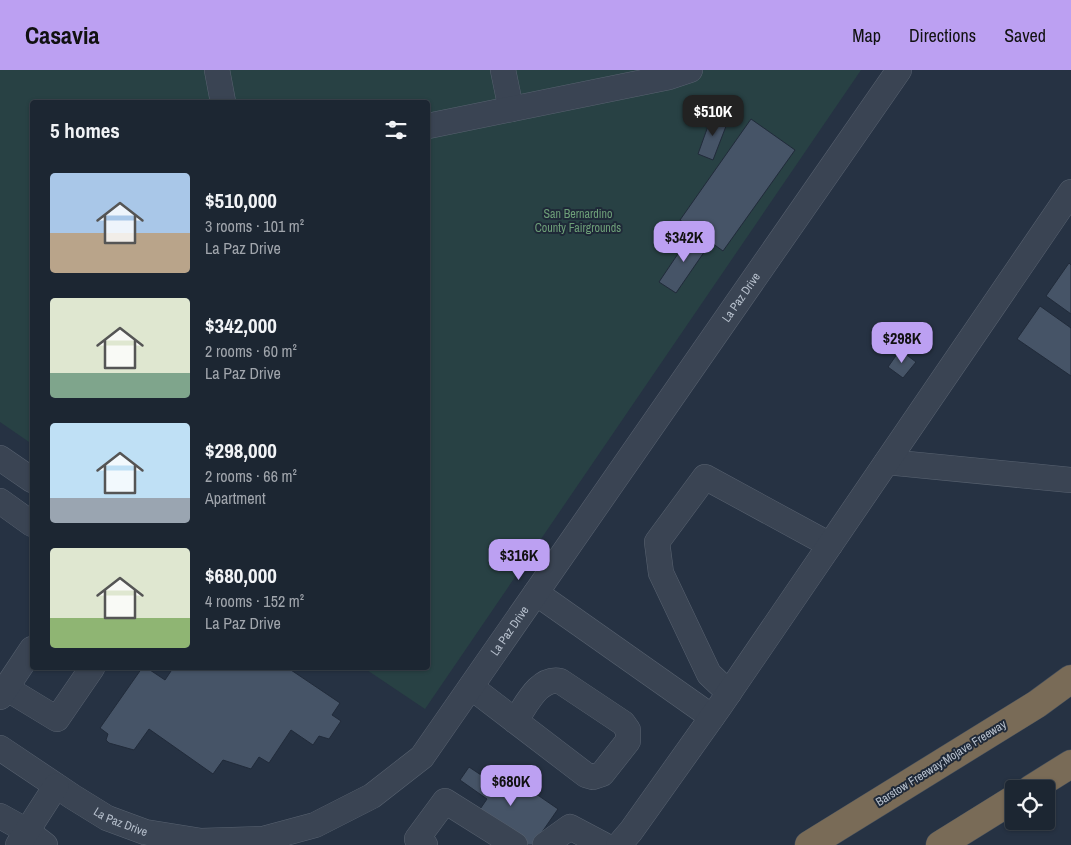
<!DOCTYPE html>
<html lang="en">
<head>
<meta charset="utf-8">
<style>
	body { margin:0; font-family:"Archivo Narrow",sans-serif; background:#252e3a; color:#f1f3f6; height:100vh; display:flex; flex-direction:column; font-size:19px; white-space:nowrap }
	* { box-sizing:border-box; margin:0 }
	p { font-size:16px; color:#a0a5ac }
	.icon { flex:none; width:28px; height:28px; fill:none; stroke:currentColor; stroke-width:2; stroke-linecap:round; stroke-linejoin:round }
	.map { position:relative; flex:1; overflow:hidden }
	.drawer { position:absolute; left:30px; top:30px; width:400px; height:570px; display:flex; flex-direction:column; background:#1c2632; border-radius:5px; box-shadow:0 1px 4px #0004,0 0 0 1px #3a434d }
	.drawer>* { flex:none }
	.controls { position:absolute; left:1005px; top:710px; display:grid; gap:10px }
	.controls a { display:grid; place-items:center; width:50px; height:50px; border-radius:5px; background:#1c2632; box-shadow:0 1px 4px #0004,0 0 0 1px #3a434d; font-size:25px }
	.price { position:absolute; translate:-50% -42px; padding:0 11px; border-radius:10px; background:#bca0f2; color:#111; font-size:16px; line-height:32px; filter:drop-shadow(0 1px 2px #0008) }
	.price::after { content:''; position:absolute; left:50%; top:30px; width:15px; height:11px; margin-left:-8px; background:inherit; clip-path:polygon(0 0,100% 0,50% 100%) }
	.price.on { background:#222; color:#fff }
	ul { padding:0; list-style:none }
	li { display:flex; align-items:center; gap:15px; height:125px; padding:0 20px }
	li span { display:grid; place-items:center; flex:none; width:140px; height:100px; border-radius:5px; color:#555 }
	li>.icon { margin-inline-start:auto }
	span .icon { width:60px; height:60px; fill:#fffc; stroke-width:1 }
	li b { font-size:21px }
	h2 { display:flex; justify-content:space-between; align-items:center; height:60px; padding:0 20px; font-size:21px }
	header { display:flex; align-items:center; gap:30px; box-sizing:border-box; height:70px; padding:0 25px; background:#bca0f2; color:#111 }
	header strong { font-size:24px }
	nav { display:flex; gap:28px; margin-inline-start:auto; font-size:18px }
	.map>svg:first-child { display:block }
</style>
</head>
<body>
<header>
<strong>Casavia</strong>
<nav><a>Map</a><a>Directions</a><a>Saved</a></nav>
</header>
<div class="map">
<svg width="1071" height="775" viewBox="0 0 1071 775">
	<rect width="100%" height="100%" fill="#263243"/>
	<path fill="#284144" d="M0,0H861L425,639L364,598H428V32H32V374L0,352Z"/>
	<path fill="#465467" stroke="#212b3a" d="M712,45L728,51L713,90L698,84Z
		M751,49L795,80L723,181L680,150Z
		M692,163L709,175L676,223L659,212Z
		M1069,193L1071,195V244L1046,226Z
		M1040,236L1071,258V306L1017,269Z
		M900,280L916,292L903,308L888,297Z
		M142,598H147L165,610L173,598H288L340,633L332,645L341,651L329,669L319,666L313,675L291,660L269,693L259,687L251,699L223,690L213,704L149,659L134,680L109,673L106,670L108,664L100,658Z
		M469,697L496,715L504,702L558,739L533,775H520L476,745L487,729L460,710Z"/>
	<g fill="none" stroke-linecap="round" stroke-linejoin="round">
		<defs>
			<g id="minor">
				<path d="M217,0L223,32"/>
				<path d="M503,0L511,39"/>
				<path d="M428,56L669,7L690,0"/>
				<path d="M0,388L32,410"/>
				<path d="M887,392L1071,410"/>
				<path d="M0,431L32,454"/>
				<path d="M536,523L712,647"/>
				<path d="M471,617L586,705L593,707L602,704L628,671V660L623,653L560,611C538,607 526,636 515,651"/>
				<path d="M6,618L57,649L92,598"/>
				<path d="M729,623L709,604L661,503L657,472L705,407L830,475"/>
				<path d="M0,627L32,579"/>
				<path id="s1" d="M0,678L73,727L107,748L145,762L201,771L263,769L315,755L372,726L422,687L899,0"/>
				<path d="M0,746L27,761L45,775"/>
				<path d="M18,775L56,716"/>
				<path d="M425,775L417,769L445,731L515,775"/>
				<path d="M545,775L570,757L604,775"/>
				<path d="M619,775L631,761L720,636L1071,122"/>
			</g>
			<path id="highway" d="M1031,719L1071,694
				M809,775L1037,634L1071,609
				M940,775L1014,729"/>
		</defs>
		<use href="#minor" stroke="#586270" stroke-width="26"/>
		<use href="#highway" stroke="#454f5d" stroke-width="29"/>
		<use href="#minor" stroke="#3a4453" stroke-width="25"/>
		<use href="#highway" stroke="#796b57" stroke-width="28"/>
	</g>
	<g text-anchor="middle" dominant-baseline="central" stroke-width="4" stroke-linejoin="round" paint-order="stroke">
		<g font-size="12" fill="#6d9e78" stroke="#1f2938">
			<text x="578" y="144">San Bernardino<tspan x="578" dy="14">County Fairgrounds</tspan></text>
		</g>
		<g font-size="12" fill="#b7c0cd" stroke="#1f2938">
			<text stroke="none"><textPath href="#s1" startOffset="1028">La Paz Drive</textPath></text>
			<text stroke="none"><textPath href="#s1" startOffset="622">La Paz Drive</textPath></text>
			<text transform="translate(941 693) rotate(-32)">Barstow Freeway;Mojave Freeway</text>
			<text stroke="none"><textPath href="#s1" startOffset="142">La Paz Drive</textPath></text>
		</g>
	</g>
</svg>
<div class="controls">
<a><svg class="icon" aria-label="locate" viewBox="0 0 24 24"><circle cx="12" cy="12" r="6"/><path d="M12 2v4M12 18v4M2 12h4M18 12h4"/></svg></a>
</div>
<b class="price on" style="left:713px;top:67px">$510K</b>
<b class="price" style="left:684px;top:193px">$342K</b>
<b class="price" style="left:902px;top:294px">$298K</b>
<b class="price" style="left:519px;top:511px">$316K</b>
<b class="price" style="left:511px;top:737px">$680K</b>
<section class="drawer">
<h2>5 homes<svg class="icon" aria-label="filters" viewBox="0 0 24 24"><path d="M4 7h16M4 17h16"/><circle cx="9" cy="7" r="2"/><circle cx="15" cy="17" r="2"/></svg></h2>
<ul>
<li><span style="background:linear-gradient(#a9c7e8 60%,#b9a48a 0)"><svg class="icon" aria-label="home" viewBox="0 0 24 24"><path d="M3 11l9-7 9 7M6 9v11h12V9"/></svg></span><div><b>$510,000</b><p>3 rooms · 101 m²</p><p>La Paz Drive</p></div></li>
<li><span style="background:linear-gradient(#dfe7d0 75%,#7fa58c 0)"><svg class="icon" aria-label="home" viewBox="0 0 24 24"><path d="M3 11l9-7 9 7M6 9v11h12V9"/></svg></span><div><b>$342,000</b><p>2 rooms · 60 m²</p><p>La Paz Drive</p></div></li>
<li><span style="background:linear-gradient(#bfe0f5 75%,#9aa5b1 0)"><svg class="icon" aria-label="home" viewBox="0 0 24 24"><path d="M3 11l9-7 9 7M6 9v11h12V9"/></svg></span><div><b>$298,000</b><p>2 rooms · 66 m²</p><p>Apartment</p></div></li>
<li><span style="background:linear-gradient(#dfe7d0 70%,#8fb573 0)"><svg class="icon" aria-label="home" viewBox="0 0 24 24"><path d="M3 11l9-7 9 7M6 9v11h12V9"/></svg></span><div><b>$680,000</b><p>4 rooms · 152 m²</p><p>La Paz Drive</p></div></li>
</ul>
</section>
</div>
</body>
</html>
